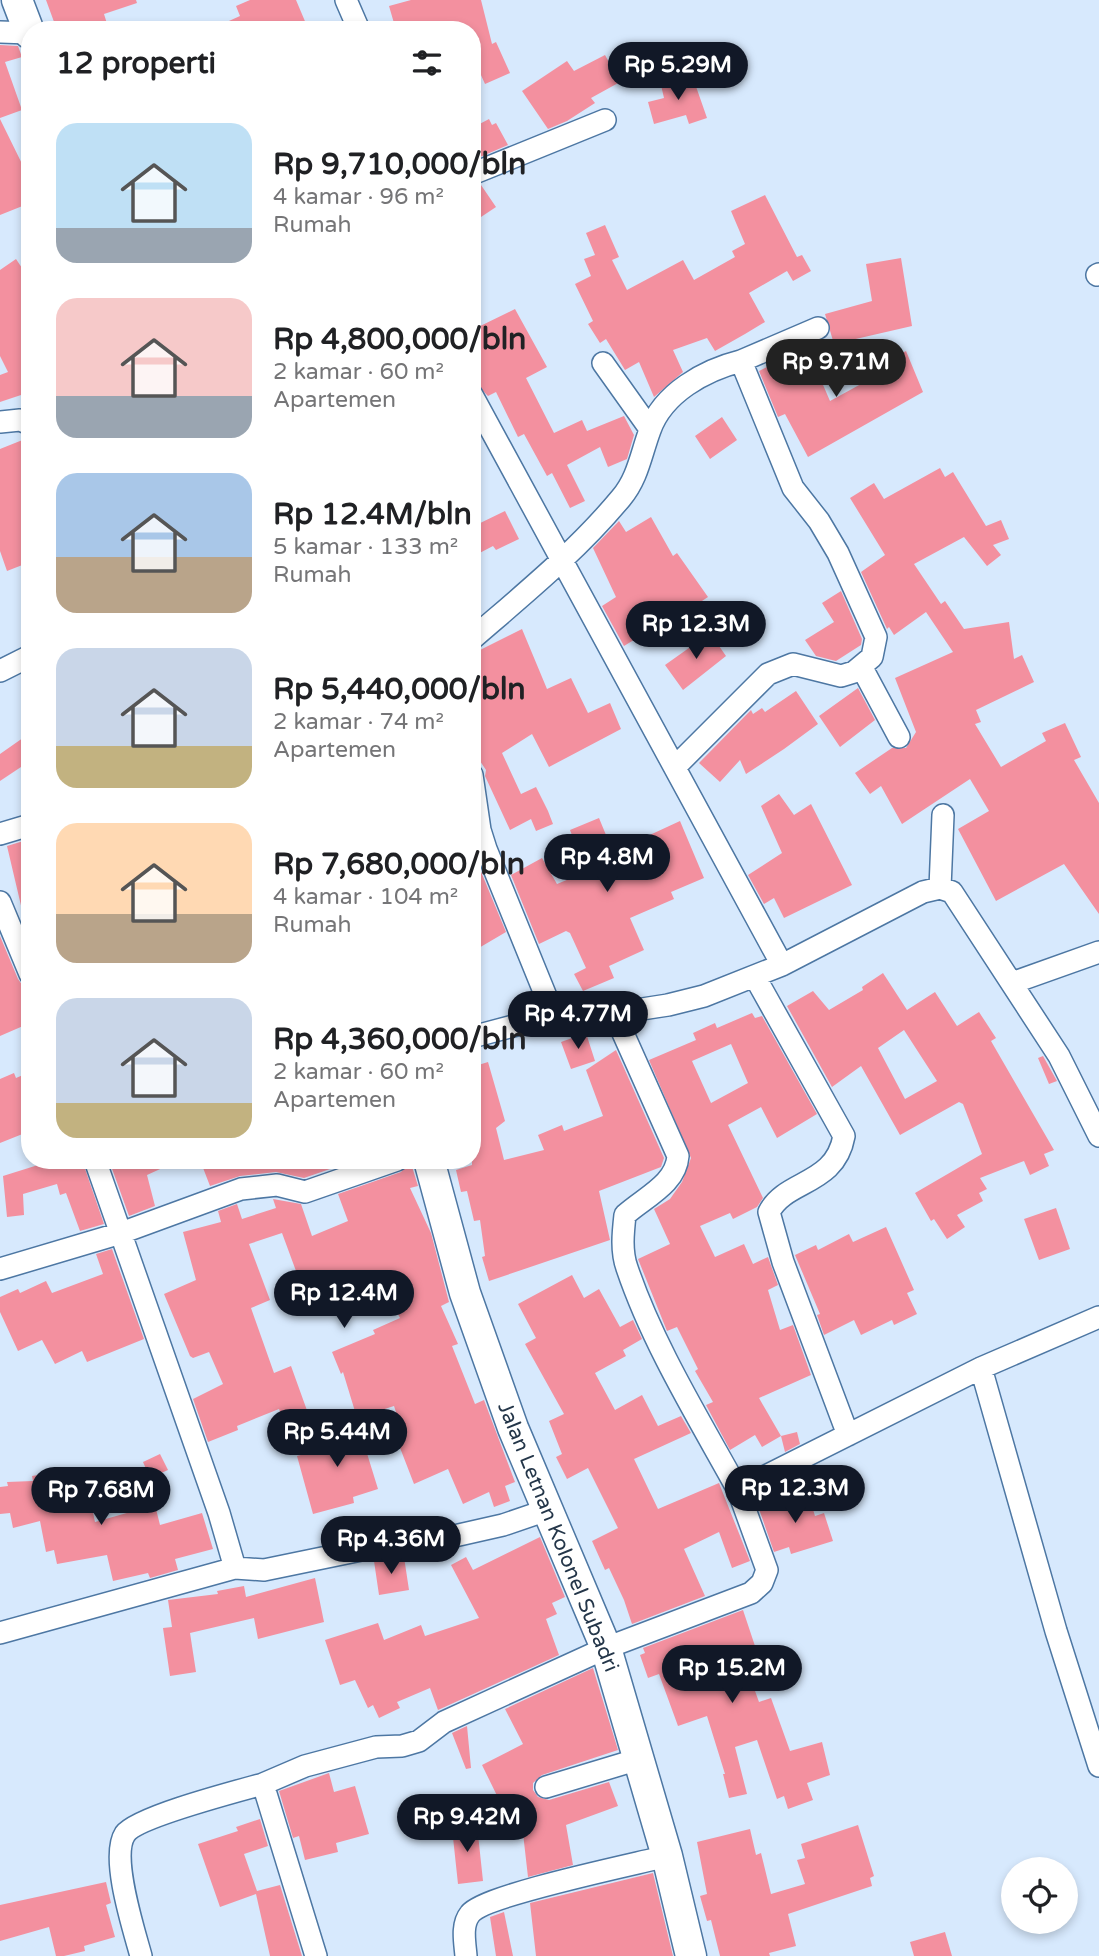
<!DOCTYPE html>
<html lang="id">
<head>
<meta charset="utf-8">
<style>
	body { margin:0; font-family:"Varela Round",sans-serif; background:#f2f2f2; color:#202124; height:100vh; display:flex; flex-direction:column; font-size:26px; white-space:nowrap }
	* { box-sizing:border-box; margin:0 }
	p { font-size:23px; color:#757577 }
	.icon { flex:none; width:38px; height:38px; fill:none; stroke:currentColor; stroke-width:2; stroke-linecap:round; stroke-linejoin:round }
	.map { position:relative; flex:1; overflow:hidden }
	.details { position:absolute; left:21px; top:21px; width:460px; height:1148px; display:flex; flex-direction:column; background:#fff; border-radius:28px; box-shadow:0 4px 10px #0003 }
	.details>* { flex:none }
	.tools { position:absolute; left:1001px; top:1857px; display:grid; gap:14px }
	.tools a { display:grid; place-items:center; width:77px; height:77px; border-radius:50%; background:#fff; box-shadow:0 4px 10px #0003; font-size:35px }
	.price { position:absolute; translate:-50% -60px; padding:0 16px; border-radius:24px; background:#111827; color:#fff; font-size:23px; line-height:46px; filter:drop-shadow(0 2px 4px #0008) }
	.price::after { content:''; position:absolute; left:50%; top:42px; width:21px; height:16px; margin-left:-10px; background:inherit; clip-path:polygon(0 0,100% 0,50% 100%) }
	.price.on { background:#222; color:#fff }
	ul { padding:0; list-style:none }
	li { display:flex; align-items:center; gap:21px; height:175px; padding:0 35px }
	li span { display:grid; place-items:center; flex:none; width:196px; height:140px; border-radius:21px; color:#555 }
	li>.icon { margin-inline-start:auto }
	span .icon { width:84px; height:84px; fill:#fffc; stroke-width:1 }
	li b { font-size:30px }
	h2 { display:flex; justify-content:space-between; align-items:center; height:84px; padding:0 35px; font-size:30px }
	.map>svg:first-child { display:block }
</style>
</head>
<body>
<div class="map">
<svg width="1099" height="1956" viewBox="0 0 1099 1956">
	<rect width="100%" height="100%" fill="#d7e9fd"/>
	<path fill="#f3909f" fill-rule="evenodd" d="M46,0H136L137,3L104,14L109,30H57Z
		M250,0H296L307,26L297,30H209L240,16L236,6Z
		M411,0H481L492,44L496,42L510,73L485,84L472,55V30H396L389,6Z
		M0,45L18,46L22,57L5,62L22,110L0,118Z
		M605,55L620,82L591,98L595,103L567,121L548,129L522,91L567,61L574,71Z
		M692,75L707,118L689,124L686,115L654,124L648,102L664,98L661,85Z
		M0,119L30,180V203L0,215Z
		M489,119L492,125L496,123L508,145L480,157L472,142V128Z
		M481,185L496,207L472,223V187Z
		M765,195L797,257L802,255L811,271L793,281L787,271L749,293L765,322L745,334L715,351L707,338L673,350L683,372L654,397L639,362L625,370L606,339L600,343L588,324L593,321L575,284L591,276L584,259L595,255L586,233L605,225L619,257L612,260L627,290L683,260L694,280L735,257L732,251L745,244L731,211Z
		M901,258L912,326L834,344L825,314L872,301L866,264Z
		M16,259L24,271L30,269V392L0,402V375L8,372L0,356V270Z
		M515,309L547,367L526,378L554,433L582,420L587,431L624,416L634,435L627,459L608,467L600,447L567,465L585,501L570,508L552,473L547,476L524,434L518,437L496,392L488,396L472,380V330Z
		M906,351L923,392L808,457L785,414L778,417L759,371L793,354L797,363L811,357L830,401L872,378L868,371Z
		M722,417L737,440L710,459L695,436Z
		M30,437V535L23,538L30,562L7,571L0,551V449Z
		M940,468L945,477L953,472L986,526L1001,520L1009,539L993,545L1001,555L987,566L964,537L914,564L941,604L945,601L964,629L1009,622L1014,659L1022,655L1034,682L976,710L981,722L975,724L1001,767L1046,741L1042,733L1065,723L1081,757L1074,760L1099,803V914L1064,864L996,901L958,829L989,811L970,779L902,824L881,786L870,794L855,773L892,748H906L916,732L895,678L953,652L926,612L894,635L889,627L887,629L861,572L885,555L850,498L874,483L884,499Z
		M505,511L519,539L496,550L493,546L472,557V527Z
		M651,517L673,556L677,553L708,597L652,634L650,630L624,646L602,606L616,597L593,548L619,521L626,532Z
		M841,591L862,639L861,645L836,661L816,656L805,640L834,622L822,603Z
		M522,629L547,689L571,678L588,713L610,703L621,729L549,767L532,734L502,753L521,794L536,787L548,811L553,824L536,831L531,819L510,830L485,776L486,770L472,749V654Z
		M710,633L726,656L683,690L665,665Z
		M858,688L875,720L840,747L819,716Z
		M796,691L818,724L784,749L746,774L740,760L720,782L699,763L751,710L753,714L762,708L765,712Z
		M30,733V761L0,781V754Z
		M779,794L794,815L811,804L852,885L784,918L774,898L764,904L748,875L782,853L761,806Z
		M599,818L613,852L680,821L704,878L671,892L674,899L630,918L644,950L609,966L614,978L583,991L574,974L586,968L570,933L566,931L539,944L511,875L542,858L557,884L586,872L570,830Z
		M30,839V913L23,914L7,846Z
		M472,850L506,932L472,952Z
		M0,936L18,979L30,996V1023L0,1036Z
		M883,973L907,1010L935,992L957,1026L979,1012L996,1038L991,1041L1054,1150L1044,1154L1049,1166L1030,1175L1024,1161L980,1178L987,1189L979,1193L983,1201L957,1215L965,1227L947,1239L934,1219L931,1221L915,1193L982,1154L963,1104L959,1102L900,1135L861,1066L832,1087L787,1006L813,991L829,1010L863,990L862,987ZM904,1030L937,1081L905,1099L878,1048Z
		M752,1013L755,1018L762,1016L817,1114L777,1138L761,1107L728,1125L763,1198L757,1207L733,1219L730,1213L700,1226L715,1257L744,1244L753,1264L768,1257L778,1285L768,1290L780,1330L793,1325L811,1375L759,1398L781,1436L762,1447L755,1435L730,1450L706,1405L713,1402L695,1371L698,1369L677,1327L667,1331L638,1259L670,1244L654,1209L670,1199L682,1182L691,1158L649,1060L696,1040L693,1033L715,1023L717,1028ZM731,1044L748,1083L711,1103L692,1061Z
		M586,1033L595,1061L571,1069L561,1042Z
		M616,1050L664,1158L661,1167L599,1191L610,1240L489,1281L482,1257L485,1256L480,1220L474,1221L467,1191L461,1192L456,1170L472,1165V1067L488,1062L505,1121L496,1128L504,1160L544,1150L538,1135L562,1125L564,1131L603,1116L586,1070Z
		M1043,1056L1057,1081L1049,1084L1038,1058Z
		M30,1072V1131L0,1143V1079L14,1073L16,1078Z
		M54,1160H82L104,1224L80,1231L66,1193L60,1195L57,1184L23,1194L24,1215L7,1217L3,1176Z
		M117,1160H180L147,1175L155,1206L129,1216L110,1163Z
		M200,1160H356L304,1178L276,1172L240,1176L210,1186Z
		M410,1160L418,1186L410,1188L431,1233L449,1302L441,1306L458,1344L452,1346L475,1404L484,1400L515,1482L505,1486L510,1501L494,1507L489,1492L463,1504L448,1469L414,1484L397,1440L404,1437L394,1406L357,1418L343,1372L341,1374L332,1352L375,1334L373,1330L400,1318L379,1279L310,1309L282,1233L249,1244L270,1300L251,1308L274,1373L291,1366L309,1416L285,1425L279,1409L237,1426L238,1430L208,1442L193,1399L223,1384L209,1352L193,1358L190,1356L164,1294L196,1280L183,1232L221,1222L218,1211L237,1204L242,1219L276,1208L273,1199L301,1204L312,1236L348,1221L338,1194L401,1172Z
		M1056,1208L1070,1249L1039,1260L1024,1219Z
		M886,1227L914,1290L907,1293L917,1314L894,1325L892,1320L861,1335L854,1320L824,1335L817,1315L820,1314L795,1255L816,1245L818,1250L849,1234L853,1242Z
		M112,1249L144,1339L87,1362L82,1351L55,1364L42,1340L18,1351L0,1312V1297L18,1289L20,1293L46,1281L52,1293L103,1274L96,1254Z
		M572,1275L584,1298L599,1289L620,1327L633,1320L642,1339L623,1350L626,1356L595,1373L615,1410L642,1395L658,1426L681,1416L691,1433L634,1459L658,1509L719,1483L750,1561L732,1568L719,1532L684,1549L705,1596L632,1624L624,1600L609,1568L605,1570L592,1541L618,1528L588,1468L567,1479L556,1457L562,1454L549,1421L564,1414L525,1344L536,1338L518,1304Z
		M357,1421L378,1489L353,1497L354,1503L313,1514L297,1456L320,1450L315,1435Z
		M797,1432L800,1444L785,1452L781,1436Z
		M160,1454L168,1470L150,1478L143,1462Z
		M85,1467L88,1504L91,1503L95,1522L155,1505L160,1525L202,1513L213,1549L175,1559L178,1570L150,1578L148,1573L113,1581L107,1555L57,1564L54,1550L46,1552L40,1521L13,1528L10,1513L0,1514V1487L8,1486L7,1482L33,1481L32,1476Z
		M808,1493L815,1516L824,1513L833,1541L791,1554L789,1547L774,1552L759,1509Z
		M540,1537L565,1597L552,1603L557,1614L546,1619L559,1655L438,1710L430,1688L397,1702L400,1708L379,1718L373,1705L368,1708L355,1680L340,1685L325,1640L378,1623L384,1640L421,1625L425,1636L479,1618L451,1565L466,1557L473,1570Z
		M404,1557L409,1590L379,1595L374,1561Z
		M315,1578L324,1622L258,1639L254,1618L190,1633L196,1672L170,1676L163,1628L172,1627L168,1600L218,1594L217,1591L244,1586L246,1597Z
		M743,1610L760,1661L746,1666L759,1702L771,1698L790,1751L822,1742L830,1775L807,1783L813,1800L788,1809L784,1796L777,1799L757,1740L735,1747L747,1794L729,1798L723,1774H725L707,1716L678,1726L659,1674L648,1678L640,1655L645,1653L643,1648Z
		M593,1668L618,1750L542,1775L533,1783V1790L538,1797L549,1800L609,1782L618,1806L566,1825L573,1865L528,1877L520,1807L506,1814L482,1765L523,1744L505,1709Z
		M467,1726L471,1768L466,1769L452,1733Z
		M329,1773L334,1792L355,1786L369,1834L336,1843L338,1852L305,1860L299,1836L293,1838L279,1791Z
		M260,1819L268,1846L244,1854L257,1891L280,1885L302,1956H270L256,1894L220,1907L198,1844L238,1831L236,1827Z
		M477,1825L483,1881L458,1884L452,1828Z
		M858,1825L874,1876L870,1878L872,1886L788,1914L796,1946L769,1953L770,1956H720L711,1920L707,1921L700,1896L707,1894L697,1842L750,1829L756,1855L761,1853L771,1894L805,1884L797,1860L805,1858L801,1844Z
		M653,1873L673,1956H536L530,1903Z
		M106,1882L111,1903L106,1905L115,1937L84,1946L85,1951L64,1956H56L49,1927L0,1941V1905Z
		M504,1912L513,1956H496L490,1917Z
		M945,1932L952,1956H914L910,1942Z"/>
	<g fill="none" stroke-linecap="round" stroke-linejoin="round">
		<defs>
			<path id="street" d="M346,0L359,30
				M0,32L29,33
				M472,174L605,120
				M1097,275L1099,274
				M741,361L818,328
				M603,363L650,429
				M472,395L782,965L704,996L668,1005L623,1012L547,1017L472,1037
				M0,422L20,420L30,424
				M472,639C524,594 577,551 621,498C638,478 641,454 650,430C663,393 705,370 741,361L793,488L819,521L838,553L876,637L872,657L854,672L841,676L793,664L768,674L675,767
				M862,668L899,737
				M0,671L30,656
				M472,775L480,830L486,849L554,1016
				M0,834L30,825
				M940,888L943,815
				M0,902L30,974
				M782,965L923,892L940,888L952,892L1059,1056L1099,1136
				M755,977L844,1136C835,1186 786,1179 769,1212L783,1262L848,1435
				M1012,983L1099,952
				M614,1013L678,1156C676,1184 645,1197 625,1215C623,1233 621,1251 627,1268C653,1345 699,1419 738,1490
				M95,1160L219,1513L235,1568L264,1570L366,1549L450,1537L503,1525L550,1509
				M0,1269L121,1233L241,1189L277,1185L305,1192L397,1160
				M981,1368L1056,1631L1099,1766
				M0,1633L235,1568
				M546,1787L639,1759
				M141,1956C134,1930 110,1857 125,1834C137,1817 238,1791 263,1784
				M316,1956L263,1784L305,1766L376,1747L402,1746L419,1741L444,1722L606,1648L751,1593L762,1583L767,1570L738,1490L981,1368L1099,1317
				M466,1956C465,1943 461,1925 470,1914C484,1895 636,1864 667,1856"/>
			<path id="secondary" d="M17,0L30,34
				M429,1160L465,1293L513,1428L606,1648L667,1856L691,1956"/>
		</defs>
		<use href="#street" stroke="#4d77a3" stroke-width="24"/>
		<use href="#secondary" stroke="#4d77a3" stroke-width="33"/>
		<use href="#street" stroke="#fff" stroke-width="21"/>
		<use href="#secondary" stroke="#fff" stroke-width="30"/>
	</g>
	<g text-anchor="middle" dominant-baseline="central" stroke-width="6" stroke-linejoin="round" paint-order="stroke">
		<g font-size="21" fill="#243649" stroke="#fff">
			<text transform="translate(558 1537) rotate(68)">Jalan Letnan Kolonel Subadri</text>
		</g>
	</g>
</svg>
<div class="tools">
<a><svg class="icon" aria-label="locate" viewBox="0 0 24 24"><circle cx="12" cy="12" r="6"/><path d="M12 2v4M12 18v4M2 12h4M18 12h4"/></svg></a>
</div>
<b class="price" style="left:678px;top:102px">Rp 5.29M</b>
<b class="price on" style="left:836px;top:399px">Rp 9.71M</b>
<b class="price" style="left:696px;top:661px">Rp 12.3M</b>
<b class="price" style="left:607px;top:894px">Rp 4.8M</b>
<b class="price" style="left:578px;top:1051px">Rp 4.77M</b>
<b class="price" style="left:344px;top:1330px">Rp 12.4M</b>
<b class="price" style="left:337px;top:1469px">Rp 5.44M</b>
<b class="price" style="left:795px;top:1525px">Rp 12.3M</b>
<b class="price" style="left:101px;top:1527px">Rp 7.68M</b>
<b class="price" style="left:391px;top:1576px">Rp 4.36M</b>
<b class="price" style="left:732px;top:1705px">Rp 15.2M</b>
<b class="price" style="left:467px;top:1854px">Rp 9.42M</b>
<section class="details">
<h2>12 properti<svg class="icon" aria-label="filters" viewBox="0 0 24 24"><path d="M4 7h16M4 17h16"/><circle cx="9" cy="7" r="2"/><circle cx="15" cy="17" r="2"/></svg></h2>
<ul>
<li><span style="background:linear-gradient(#bfe0f5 75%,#9aa5b1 0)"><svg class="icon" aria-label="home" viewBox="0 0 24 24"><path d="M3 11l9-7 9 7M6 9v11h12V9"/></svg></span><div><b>Rp 9,710,000/bln</b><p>4 kamar · 96 m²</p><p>Rumah</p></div></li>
<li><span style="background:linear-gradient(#f6c9c9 70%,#9aa5b1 0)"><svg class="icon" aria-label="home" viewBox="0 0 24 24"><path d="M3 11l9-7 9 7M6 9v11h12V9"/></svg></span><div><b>Rp 4,800,000/bln</b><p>2 kamar · 60 m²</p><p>Apartemen</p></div></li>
<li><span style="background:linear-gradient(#a9c7e8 60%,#b9a48a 0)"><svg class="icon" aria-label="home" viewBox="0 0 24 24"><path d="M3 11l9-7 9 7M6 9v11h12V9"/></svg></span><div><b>Rp 12.4M/bln</b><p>5 kamar · 133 m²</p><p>Rumah</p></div></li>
<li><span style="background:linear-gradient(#c9d6e8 70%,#c2b280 0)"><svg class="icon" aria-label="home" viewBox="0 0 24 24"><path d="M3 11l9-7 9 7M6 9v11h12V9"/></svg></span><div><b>Rp 5,440,000/bln</b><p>2 kamar · 74 m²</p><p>Apartemen</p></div></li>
<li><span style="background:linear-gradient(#ffd9b3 65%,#b9a48a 0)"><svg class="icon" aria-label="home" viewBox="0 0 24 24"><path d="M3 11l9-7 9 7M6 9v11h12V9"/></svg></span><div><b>Rp 7,680,000/bln</b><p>4 kamar · 104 m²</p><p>Rumah</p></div></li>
<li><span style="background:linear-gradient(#c9d6e8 75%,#c2b280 0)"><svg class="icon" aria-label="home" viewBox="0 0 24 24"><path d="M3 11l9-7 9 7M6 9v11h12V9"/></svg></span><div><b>Rp 4,360,000/bln</b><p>2 kamar · 60 m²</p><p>Apartemen</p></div></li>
</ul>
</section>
</div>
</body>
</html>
